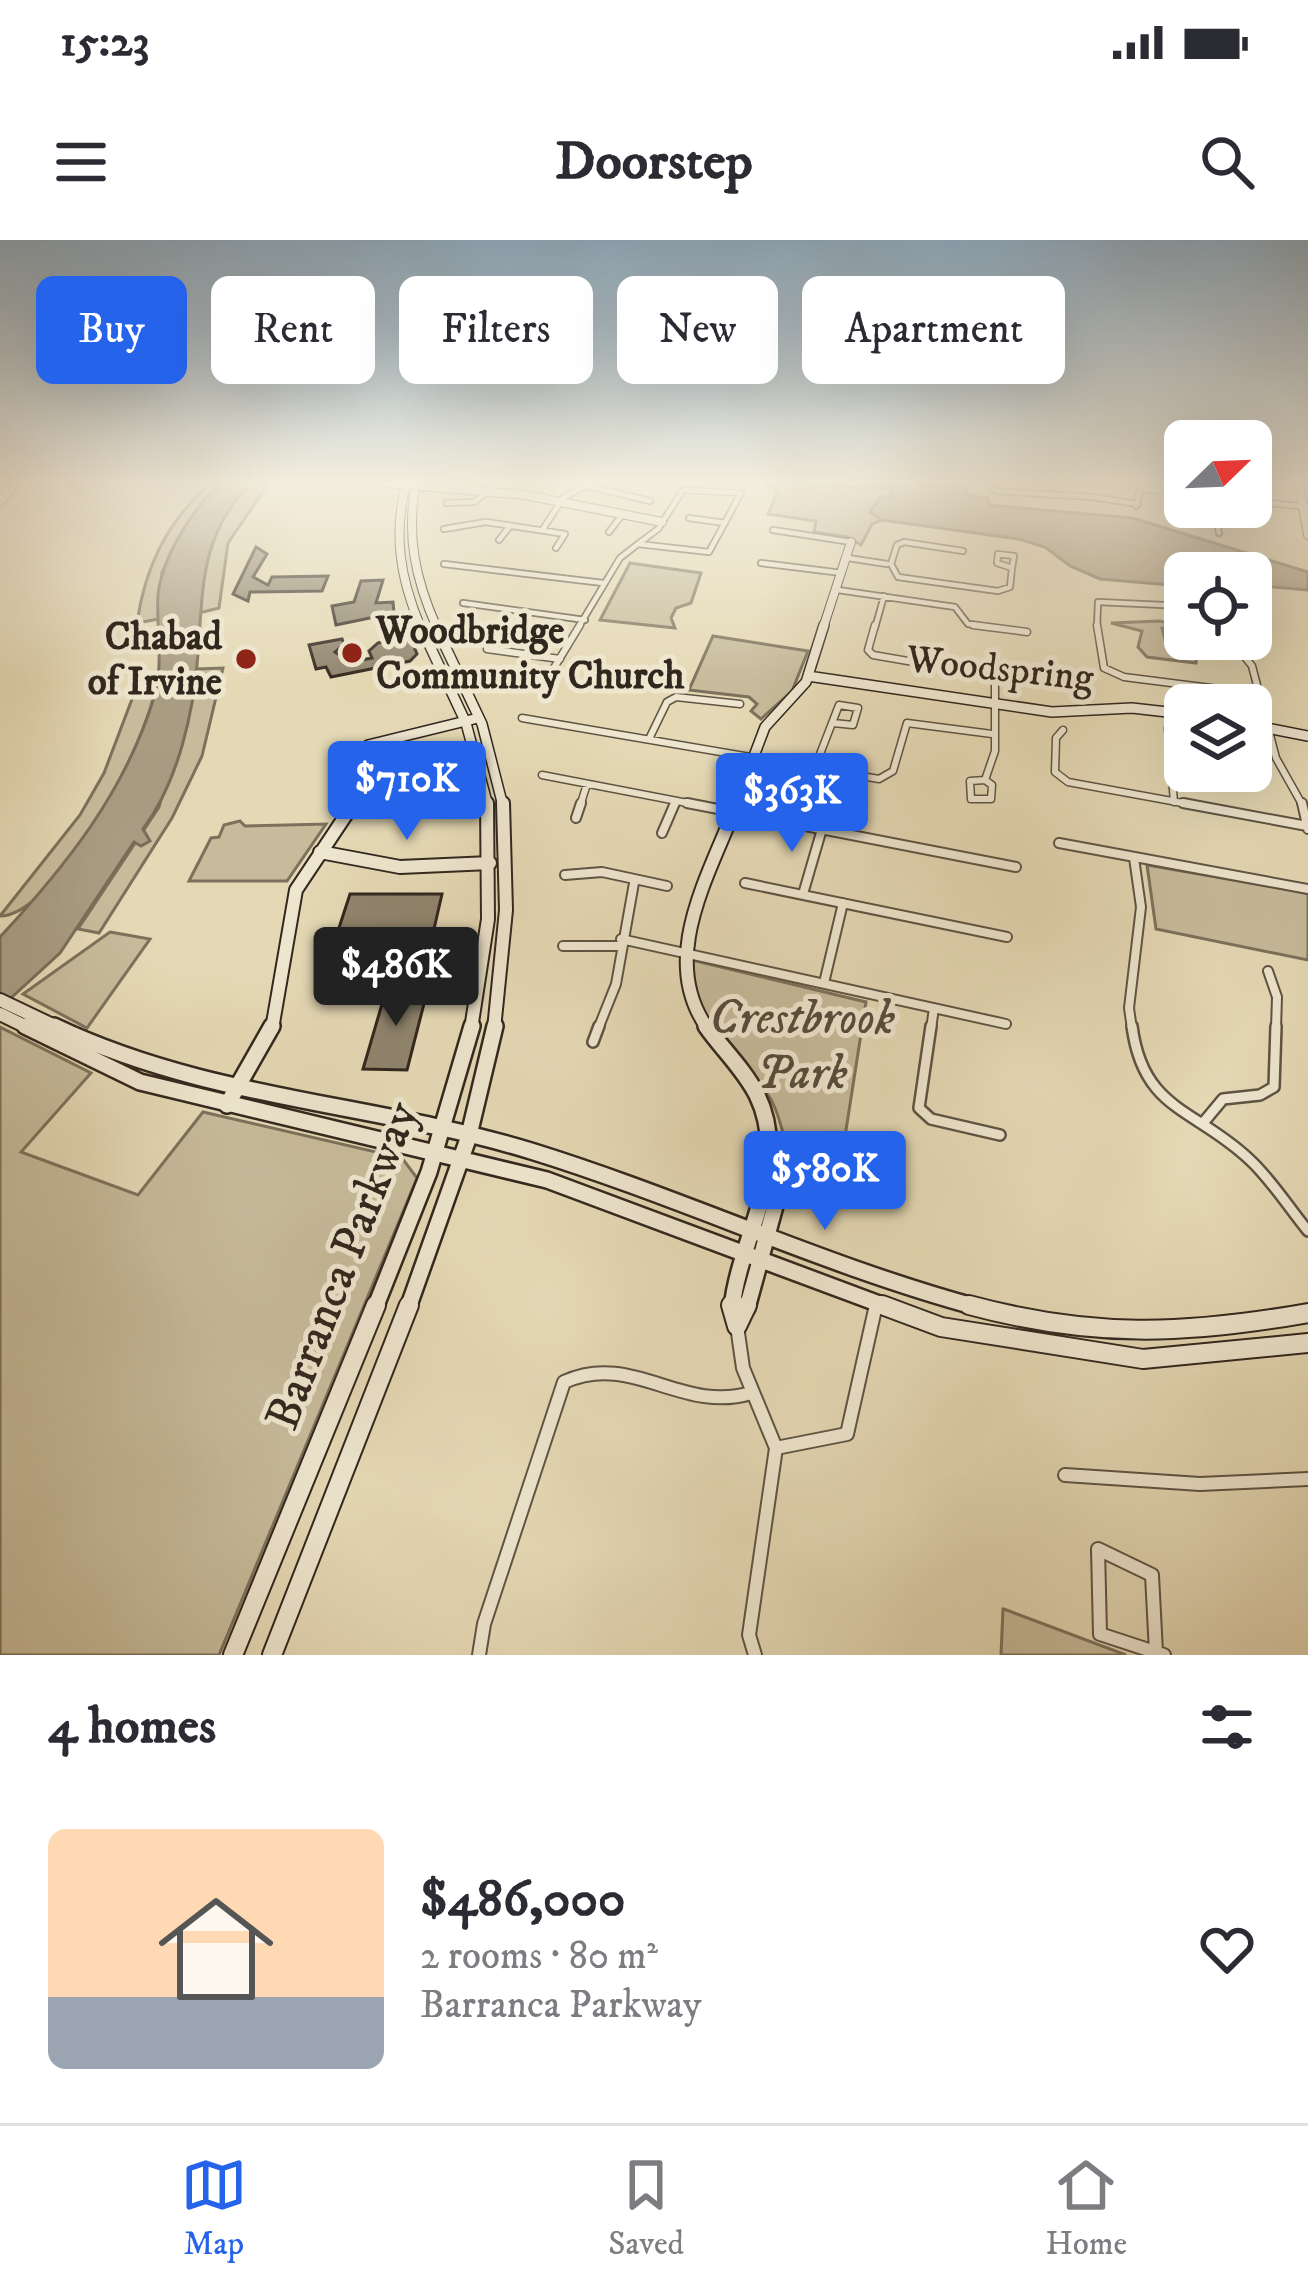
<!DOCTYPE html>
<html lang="en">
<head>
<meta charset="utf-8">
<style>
	body { margin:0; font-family:"IM FELL DW Pica",serif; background:#f7f7f7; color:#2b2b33; height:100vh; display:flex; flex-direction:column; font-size:45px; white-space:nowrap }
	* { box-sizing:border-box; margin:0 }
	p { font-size:39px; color:#7c7c81 }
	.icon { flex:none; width:66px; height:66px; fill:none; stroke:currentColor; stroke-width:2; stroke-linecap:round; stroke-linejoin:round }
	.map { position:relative; height:1415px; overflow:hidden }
	.panel { display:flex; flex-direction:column; background:#fff; flex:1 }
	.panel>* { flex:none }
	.top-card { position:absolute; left:36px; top:36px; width:1236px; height:108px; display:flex; gap:24px }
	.needle { width:78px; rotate:67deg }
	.tools { position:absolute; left:1164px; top:180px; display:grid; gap:24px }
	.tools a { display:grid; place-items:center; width:108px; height:108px; border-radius:18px; background:#fff; box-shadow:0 12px 48px #0002; font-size:60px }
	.price { position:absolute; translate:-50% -102px; padding:0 27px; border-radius:12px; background:#2563eb; color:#fff; font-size:39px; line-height:78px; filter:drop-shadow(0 3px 6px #0008) }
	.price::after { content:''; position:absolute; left:50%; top:72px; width:36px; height:27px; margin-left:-18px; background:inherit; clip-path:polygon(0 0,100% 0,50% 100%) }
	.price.active { background:#222; color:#fff }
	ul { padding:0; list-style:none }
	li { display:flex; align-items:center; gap:36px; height:300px; padding:0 48px }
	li+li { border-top:3px solid #e1e1e2 }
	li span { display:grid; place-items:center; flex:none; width:336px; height:240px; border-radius:18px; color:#555 }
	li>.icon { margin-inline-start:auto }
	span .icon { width:144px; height:144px; fill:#fffc; stroke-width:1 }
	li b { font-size:51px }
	h2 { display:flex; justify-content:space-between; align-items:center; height:144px; padding:0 48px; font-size:51px }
	.tag { padding:0 42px; border-radius:18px; background:#fff; box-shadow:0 12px 48px #0002; font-size:42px; line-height:108px }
	.tag.active { background:#2563eb; color:#fff }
	.status { display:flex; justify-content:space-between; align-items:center; height:84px; padding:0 60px; background:#fff; direction:ltr }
	.status svg { height:33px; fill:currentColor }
	header { display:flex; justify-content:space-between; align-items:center; height:156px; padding:0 48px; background:#fff; font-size:54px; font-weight:800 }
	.menu { display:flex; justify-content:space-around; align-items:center; height:168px; border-top:3px solid #e1e1e2; background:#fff; font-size:33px; color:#7c7c81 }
	.menu a { display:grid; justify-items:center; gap:6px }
	.menu .active { color:#2563eb }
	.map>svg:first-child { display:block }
</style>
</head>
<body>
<div class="status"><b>15:23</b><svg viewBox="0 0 49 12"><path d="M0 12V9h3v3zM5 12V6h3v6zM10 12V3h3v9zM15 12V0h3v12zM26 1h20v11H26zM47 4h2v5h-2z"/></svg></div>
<header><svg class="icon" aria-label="menu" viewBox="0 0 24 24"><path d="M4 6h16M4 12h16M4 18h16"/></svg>Doorstep<svg class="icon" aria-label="search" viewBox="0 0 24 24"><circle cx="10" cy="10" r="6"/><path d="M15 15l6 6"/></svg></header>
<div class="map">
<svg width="1308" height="1415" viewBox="0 0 1308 1415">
	<rect width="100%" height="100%" fill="#e5d9b5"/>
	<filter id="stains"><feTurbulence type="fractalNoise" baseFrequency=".00167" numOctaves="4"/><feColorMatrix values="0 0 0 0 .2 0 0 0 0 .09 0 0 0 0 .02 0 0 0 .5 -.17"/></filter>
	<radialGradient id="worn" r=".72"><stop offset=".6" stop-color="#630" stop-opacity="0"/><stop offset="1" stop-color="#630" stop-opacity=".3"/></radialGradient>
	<path fill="#c7bb9b" stroke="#7c715c" stroke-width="3" d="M210,243H220L162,332L159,379L137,383C145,327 167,282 210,243Z
		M251,243L267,246L228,303L219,368L199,373C202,321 213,281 251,243Z
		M766,243L893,249L891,257L871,273L882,280L872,284L861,305L848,297L814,292L816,281L768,274L778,251Z
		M630,323L701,333L691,363L676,368L671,378L675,388L600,380Z
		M1159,381L1185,386L1162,388L1166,403L1212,406L1197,409L1196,423L1147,417L1138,407L1142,391L1111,383Z
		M713,396L808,411L792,451L761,479L751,471L757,464L749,457L689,450Z
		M223,428L202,516L172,578L99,693L78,689L159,567L196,429Z
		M157,437C155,490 58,676 0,676L80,575L104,533L140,438Z
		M240,581L245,586L326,584L287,641H189L211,598L219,597L224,585Z
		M1147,625L1308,653V720L1156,689Z
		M110,692L150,699L87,788L23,754Z
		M692,720L866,762L841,922L786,903C781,888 778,870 770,858C741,812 687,779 692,720Z
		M0,787L91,833L21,912L138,955L203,872L402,918L417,938L219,1415H0Z
		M1003,1369H1004L1126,1415H1001Z"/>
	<path fill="#a89c82" stroke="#796d5a" stroke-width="3" d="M220,243H251C200,294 203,348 198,414C194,472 178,542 143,589L150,601L141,606L134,602L60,713L0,768V697C65,627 126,551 154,457C164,426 156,388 158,355C162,317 192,270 220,243Z
		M864,243L966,246L967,255L988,258L989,265L1133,278L1308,332V350L1251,345V333H1185V342L1171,341L1170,345L1100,339L1070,326L1045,307L1019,299L882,280L870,272L880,257H891L893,249Z"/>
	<path fill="#8f846d" stroke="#32271e" stroke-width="3" d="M256,307L267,314L253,337L268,345L272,337L328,336L322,351L250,352L248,361L233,354Z
		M383,340L376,363L393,362L394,373L336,385L332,366L354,362L361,341Z
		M410,397L417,414L410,421L331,437L326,427L316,429L309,405L342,399L344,404L335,412L350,422L372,418L369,411L378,403Z
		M350,654H442L431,702L335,700Z
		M387,747L428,748L407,830L363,829Z"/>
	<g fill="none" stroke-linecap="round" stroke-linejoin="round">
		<defs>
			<path id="street-far4" d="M988,243L995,251L1092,257
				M587,246L650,261
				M683,250L741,253L709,312L638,304L658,289Z
				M1092,257L1138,264
				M1251,261L1308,267
				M447,263L474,262L499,243
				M1136,266L1140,249L1185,253
				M1214,267L1219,293
				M689,278L725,283
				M444,289L486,282L565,294L556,308
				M543,289L563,258L591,243
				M773,290L851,302
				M609,292L622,275
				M499,300L510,286
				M998,314L1014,316L1012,328L997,323Z
				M848,318L887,324
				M761,323L842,333
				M444,324L603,343
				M891,324L898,337L998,351L1010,347L1012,328
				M891,324L897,305L904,302L963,311
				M838,350L955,367L968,384L995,388
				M463,363L585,380
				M578,388L620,318L638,304
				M875,388L884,356
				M1097,388L1098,362L1185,366"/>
			<path id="street-far3" d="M875,385L868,410L873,415L995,436V511L985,540
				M973,385L1027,392
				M1097,385L1104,428L1124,437L1258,454
				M1208,399L1244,416L1252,426L1276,518L1303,566
				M487,409L560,419
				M543,446L580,385
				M522,478L879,539L893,531L907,483L992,494
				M1168,488L1174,562
				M1063,490L1056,498L1055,532L1068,542L1199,566
				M650,497L667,462L676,457L740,464
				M815,527L839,465L858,468L853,485L833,483
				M542,535L703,566
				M985,540L992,545L991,559H971L970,541Z
				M580,566L587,544
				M673,566L675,562"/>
			<path id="street-far2" d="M687,563L1016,627
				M1183,563L1307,586
				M1302,563L1308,589
				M576,578L581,563
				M662,593L675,563
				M1059,603L1308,649
				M565,635L602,632L667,646
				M745,643L1007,697
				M803,654L822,589
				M621,699L1006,784
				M563,706H620
				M1268,731L1277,757L1276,789
				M824,743L843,663
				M598,789L616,744L634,643
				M931,789L934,768
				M1132,789L1129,768L1141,667L1134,618"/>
			<path id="street-far1" d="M931,786L919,868L931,879L1000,895
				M1132,786C1143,871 1195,868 1249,919C1271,939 1289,968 1308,991
				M593,802L599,786
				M1203,883L1223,859L1260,855L1274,847L1276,786"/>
			<path id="street" d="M737,1086L743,1128L776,1208L749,1395L755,1415
				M776,1208L847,1194L876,1065
				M1065,1235L1200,1244L1308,1239
				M1156,1412L1152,1335L1098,1309L1100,1394L1164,1415
				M479,1415L484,1384L564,1142C633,1111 681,1174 751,1153"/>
			<path id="secondary-far4" d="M384,243L525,255L662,282
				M406,243C393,295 400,338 421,388
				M416,243C406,295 415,339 437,388
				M1299,243L1308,295
				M0,262L15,243
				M823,388L851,302"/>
			<path id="secondary-far3" d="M420,385L466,483L488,566
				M435,385L482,484L503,566
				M808,436L1052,472L1132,468L1185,474
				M1251,485L1308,496
				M352,566L368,505L474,479
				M735,566L765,487L806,442L824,385"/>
			<path id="secondary-far2" d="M320,612L400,627L490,623
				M0,760L61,789
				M0,774L31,789
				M272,789L296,650L354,563
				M471,789L488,679L487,563
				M494,789L506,670L503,563
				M708,789C657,719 710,634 737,563"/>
			<path id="secondary-far1" d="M25,786L140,842L547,940L890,1068
				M54,786C210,860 370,862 531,911C683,958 827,1027 980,1068
				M706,786C722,809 744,829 757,855C792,927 739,998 732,1068
				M227,865L272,786
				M375,1068L429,932L472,786
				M408,1068L468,899L495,786
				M747,1068L780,948L769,917"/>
			<path id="secondary" d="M731,1065L737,1086
				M882,1065L941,1087L1143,1119L1308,1103
				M969,1065C1091,1098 1185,1095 1308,1073
				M737,1086L747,1065
				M233,1415L376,1065
				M272,1415L409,1065"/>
		</defs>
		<use href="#street-far4" stroke="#5f5444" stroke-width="8"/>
		<use href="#street-far3" stroke="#5f5444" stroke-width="9"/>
		<use href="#street-far2" stroke="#5f5444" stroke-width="12"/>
		<use href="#street-far1" stroke="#5f5444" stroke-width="14"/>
		<use href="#street" stroke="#5f5444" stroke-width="16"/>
		<use href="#secondary-far4" stroke="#32271e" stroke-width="10"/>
		<use href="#secondary-far3" stroke="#32271e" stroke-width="12"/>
		<use href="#secondary-far2" stroke="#32271e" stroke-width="16"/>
		<use href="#secondary-far1" stroke="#32271e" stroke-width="20"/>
		<use href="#secondary" stroke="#32271e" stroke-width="22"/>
		<use href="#street-far4" stroke="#eee6cf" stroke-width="4.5"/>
		<use href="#street-far3" stroke="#eee6cf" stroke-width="6"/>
		<use href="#street-far2" stroke="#eee6cf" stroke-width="8"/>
		<use href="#street-far1" stroke="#eee6cf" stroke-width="9"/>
		<use href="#street" stroke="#eee6cf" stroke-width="12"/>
		<use href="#secondary-far4" stroke="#eee6cf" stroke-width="8"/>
		<use href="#secondary-far3" stroke="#eee6cf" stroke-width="9"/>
		<use href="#secondary-far2" stroke="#eee6cf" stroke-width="12"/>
		<use href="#secondary-far1" stroke="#eee6cf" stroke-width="15"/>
		<use href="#secondary" stroke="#eee6cf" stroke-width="18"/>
	</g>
	<linearGradient id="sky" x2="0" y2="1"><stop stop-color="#8eaabf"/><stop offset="0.55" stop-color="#f3eede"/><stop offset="1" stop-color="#f3eede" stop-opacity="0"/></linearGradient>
	<rect width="1308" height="441" fill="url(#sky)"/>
	<g fill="#8f2418" stroke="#eee6cf" stroke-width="4.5">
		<circle cx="352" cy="413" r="12"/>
		<circle cx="246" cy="419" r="12"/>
	</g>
	<g text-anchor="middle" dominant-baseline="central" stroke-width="10" stroke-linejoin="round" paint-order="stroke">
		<g font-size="39" font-weight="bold" fill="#32271e" stroke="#eee6cf" text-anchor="start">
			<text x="376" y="391">Woodbridge<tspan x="376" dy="45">Community Church</tspan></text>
			<text x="222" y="397" text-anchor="end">Chabad<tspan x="222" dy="45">of Irvine</tspan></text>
		</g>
		<g font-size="39" fill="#32271e" stroke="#eee6cf">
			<text transform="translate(1000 429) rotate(6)">Woodspring</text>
		</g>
		<g font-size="48" font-style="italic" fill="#574c3d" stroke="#eee6cf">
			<text x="802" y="779">Crestbrook<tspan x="802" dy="55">Park</tspan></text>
		</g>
		<g font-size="48" fill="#32271e" stroke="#eee6cf">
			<text transform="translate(343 1026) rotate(-69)">Barranca Parkway</text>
		</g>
	</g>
	<rect width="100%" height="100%" filter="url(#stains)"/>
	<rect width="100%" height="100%" fill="url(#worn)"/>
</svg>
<div class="tools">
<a><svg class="needle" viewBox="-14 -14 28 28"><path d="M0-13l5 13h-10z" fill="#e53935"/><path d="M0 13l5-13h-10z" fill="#7c7c81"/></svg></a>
<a><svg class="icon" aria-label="locate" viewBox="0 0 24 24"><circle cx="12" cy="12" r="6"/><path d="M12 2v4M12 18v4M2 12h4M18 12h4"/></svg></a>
<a><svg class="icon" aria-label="layers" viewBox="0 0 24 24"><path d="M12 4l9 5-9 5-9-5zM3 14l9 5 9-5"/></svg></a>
</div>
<b class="price" style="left:407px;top:603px">$710K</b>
<b class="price" style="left:792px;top:615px">$363K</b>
<b class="price active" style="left:396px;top:789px">$486K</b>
<b class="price" style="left:825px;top:993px">$580K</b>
<div class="top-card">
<a class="tag active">Buy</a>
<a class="tag">Rent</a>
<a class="tag">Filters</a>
<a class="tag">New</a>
<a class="tag">Apartment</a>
</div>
</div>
<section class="panel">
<h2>4 homes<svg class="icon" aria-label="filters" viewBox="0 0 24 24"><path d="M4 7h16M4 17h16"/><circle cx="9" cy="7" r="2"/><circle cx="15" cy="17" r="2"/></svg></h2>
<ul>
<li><span style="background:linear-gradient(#ffd9b3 70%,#9aa5b1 0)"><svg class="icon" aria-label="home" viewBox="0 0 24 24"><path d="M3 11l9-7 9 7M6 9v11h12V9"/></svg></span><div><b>$486,000</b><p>2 rooms · 80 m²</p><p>Barranca Parkway</p></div><svg class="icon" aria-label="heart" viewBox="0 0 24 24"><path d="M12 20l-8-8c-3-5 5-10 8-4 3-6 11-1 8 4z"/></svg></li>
</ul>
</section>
<nav class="menu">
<a class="active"><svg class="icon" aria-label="map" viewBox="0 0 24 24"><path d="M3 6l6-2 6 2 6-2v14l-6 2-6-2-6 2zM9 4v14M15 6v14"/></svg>Map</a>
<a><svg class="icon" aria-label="saved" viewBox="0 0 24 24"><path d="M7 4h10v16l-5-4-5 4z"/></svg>Saved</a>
<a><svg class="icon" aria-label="home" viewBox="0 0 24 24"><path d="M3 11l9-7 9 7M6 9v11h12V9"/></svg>Home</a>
</nav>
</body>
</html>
